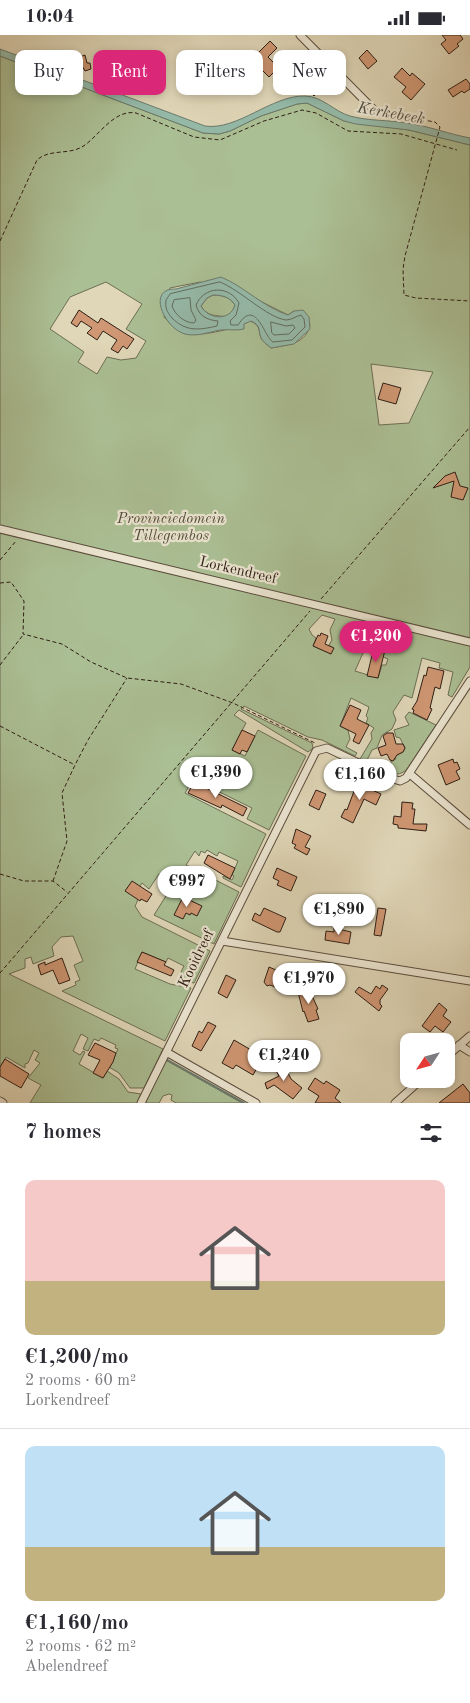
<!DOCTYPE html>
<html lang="en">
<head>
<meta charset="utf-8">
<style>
	body { margin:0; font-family:"Old Standard TT",serif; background:#f2f2f3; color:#2b2b33; height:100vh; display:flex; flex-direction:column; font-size:19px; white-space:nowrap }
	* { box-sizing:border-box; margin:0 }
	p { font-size:16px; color:#7c7c81 }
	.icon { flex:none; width:28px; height:28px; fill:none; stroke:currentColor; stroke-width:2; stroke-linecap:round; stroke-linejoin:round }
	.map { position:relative; height:1068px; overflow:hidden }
	.panel { display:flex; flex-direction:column; background:#fff; flex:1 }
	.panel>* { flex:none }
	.banner { position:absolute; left:15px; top:15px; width:440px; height:45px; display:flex; gap:10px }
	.needle { width:32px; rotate:234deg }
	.fabs { position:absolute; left:400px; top:998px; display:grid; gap:10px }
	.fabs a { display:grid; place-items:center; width:55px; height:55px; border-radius:10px; background:#fff; box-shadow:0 2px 8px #0003; font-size:25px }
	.price { position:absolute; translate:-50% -42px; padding:0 11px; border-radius:18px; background:#fff; color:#222; font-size:16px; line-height:32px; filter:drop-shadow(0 1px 2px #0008) }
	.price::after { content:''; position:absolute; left:50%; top:30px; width:15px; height:11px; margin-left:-8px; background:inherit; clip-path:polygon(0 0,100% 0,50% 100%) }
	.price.selected { background:#db2777; color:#fff }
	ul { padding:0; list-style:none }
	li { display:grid; align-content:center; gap:10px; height:265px; padding:0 25px }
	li+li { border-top:1px solid #e1e1e2 }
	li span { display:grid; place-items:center; height:155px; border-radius:10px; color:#555 }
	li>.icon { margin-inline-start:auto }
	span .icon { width:90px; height:90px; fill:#fffc; stroke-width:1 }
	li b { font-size:21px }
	h2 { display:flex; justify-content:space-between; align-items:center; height:60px; padding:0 25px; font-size:21px }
	.pill { padding:0 18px; border-radius:10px; background:#fff; box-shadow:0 2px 8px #0003; font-size:18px; line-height:45px }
	.pill.selected { background:#db2777; color:#fff }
	.status { display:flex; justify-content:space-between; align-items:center; height:35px; padding:0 25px; background:#fff; direction:ltr }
	.status svg { height:14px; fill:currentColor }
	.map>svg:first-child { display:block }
</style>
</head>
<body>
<div class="status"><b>10:04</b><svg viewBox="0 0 49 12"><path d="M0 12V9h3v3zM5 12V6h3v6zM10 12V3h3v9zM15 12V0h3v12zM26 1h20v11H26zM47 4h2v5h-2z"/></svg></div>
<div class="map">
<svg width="470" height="1068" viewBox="0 0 470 1068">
	<rect width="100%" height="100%" fill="#e0d7b8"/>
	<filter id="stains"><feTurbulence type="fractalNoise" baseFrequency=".004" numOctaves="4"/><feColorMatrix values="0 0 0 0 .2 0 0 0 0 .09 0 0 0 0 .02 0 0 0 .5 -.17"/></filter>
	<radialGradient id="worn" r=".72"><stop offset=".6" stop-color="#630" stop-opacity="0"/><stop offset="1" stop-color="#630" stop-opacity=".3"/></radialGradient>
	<path fill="#abbf94" stroke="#6c6e54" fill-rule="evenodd" d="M0,21L203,98L219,99L230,96L261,81L297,69L307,68L344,86L409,95L470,110V632L452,662L448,660L453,637L439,633L440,628L422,623L412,663L404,660L393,677L396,685L392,694L382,700L377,713L372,715L366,727L360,724L372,704L371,698L374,693L366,688L368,683L366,681L369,672L351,663L340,691L348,695L350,704L346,712L357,718L355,721L322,705L308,702L244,671L241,674L312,708L313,713L308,717L239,675L234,680L246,688L232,715L245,721L258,695L306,721L269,795L247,784L252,773L193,744L185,758L266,799L241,852L223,843V841L232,845L234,841L232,840L238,826L219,817L217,821L207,815L205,818L201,816L199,821L195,816L186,830L239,857L214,909L154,880L169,856L159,849L163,842L159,839L149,854L142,848C137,854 140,864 135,871L142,882L210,916L194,948L183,946L181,944V937L184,931L168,923L166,927L142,917L135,934L170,949L191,953L165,1006L62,956L76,950L75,947L80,945L74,930L83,926L73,901L61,902L52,912L54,921L33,929L31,922L25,924V933L9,939L163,1014L144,1053H130L119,1038L109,1032L118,1014L115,1013L116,1010L101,1003L99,1006L94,1004L88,1016L83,1014L88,1003L81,999L73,1016L80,1020L83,1016L85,1017L79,1029L103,1043L107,1036L119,1044L128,1057L141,1059L137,1068H30L41,1050L28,1043L40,1028L35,1025L39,1018L34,1015L28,1028L25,1029V1033L6,1022L0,1032ZM106,247L142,269L126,294L146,306L136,323L121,325L107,322L97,339L78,327L84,317L50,294L70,262ZM200,247L258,265L288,280L294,276L310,289C307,309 287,310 271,313C268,310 263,307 261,303C258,295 261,290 250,286C233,294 195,305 178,295C172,292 169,286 164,282L170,253ZM371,329L433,337L409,388L379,390ZM322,580L335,584L330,595L332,605L329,610L333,613L331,619L313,611L316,603L312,600L309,594ZM382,592L374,612L385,615L383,622L388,624L386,630H382L378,643L355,636L374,593Z
		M213,260C222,260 230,262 235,270L232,278L227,282C216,280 207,282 201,271L207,263Z
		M409,677L436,690L407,734C397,744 387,737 376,731L385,726L391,729V726L396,724L395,721L403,717L405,713L400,703L396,702L394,695L409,690L405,682Z
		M166,1025L242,1068H176L171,1065L172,1060L169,1059L163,1061L159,1068H145Z"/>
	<path fill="#95baa9" stroke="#6c7b6d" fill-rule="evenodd" d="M0,14L205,91C237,96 272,60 305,61C322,61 335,77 350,81C368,86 389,85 407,88C428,91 449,99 470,103V110L409,95L356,89L344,86L307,68L297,69L261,81L230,96L219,99L203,98L0,21Z
		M221,242C245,252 263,272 288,280L294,276L303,275L309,282L310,294L294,309L271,313C268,310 263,307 261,303C258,295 261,290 251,286L244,289V294C236,296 228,294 220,295C209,297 197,302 185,299C164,293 146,253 176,254ZM213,260C222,260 230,262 235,270C230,287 208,284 201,271L207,263Z"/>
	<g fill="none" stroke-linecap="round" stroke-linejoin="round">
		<path stroke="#626c5e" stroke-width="1" d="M220,247C242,256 266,282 286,285C292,285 296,281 301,280L304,284L305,292L292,305L273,307C264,302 256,262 238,290H231L230,286L236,280L239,268C229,250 204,251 196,270C199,281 207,285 218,286L217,291C199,295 186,297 172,283C167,277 165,273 166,265L170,259Z
			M190,263L191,275L196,285L194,288C185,288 175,280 172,271L174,265Z
			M271,287L286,291L293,290L295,293L289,299L274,300L272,298Z"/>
		<path stroke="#6c7b6d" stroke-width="2.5" d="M167,1025L244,1068"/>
	</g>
	<path fill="#cf9773" stroke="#2e1d14" d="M442,0H460L463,4L457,9L459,11L449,19L441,9L446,5Z
		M270,6L277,13L268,22L277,31L286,23L320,55L314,61L307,54L303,57L293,49L290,52L275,36L269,42L260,33L258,36L249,27Z
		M367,15L377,26L368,34L359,23Z
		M85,20L87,28H90L91,34L85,36L81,29L76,31L74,24Z
		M402,33L410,41L412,38L425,49L411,65L402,57L406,52L394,42Z
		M466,44L470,49V54L464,58L462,56L453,62L448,55Z
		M79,275L98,288L101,283L134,304L127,314L123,311L118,318L111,314L117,305L103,296L97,305L87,298L92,293L81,286L77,292L71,288Z
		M383,348L401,353L396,369L378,364Z
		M455,437L460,451L468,453L463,465L451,462L454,446L433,453L445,441Z
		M321,598L328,601L325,609L334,613L331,619L313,611L318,600L320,601Z
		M374,612L385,615L378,643L367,641Z
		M428,632L444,636L440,654L435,652L430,673L432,674L427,685L413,678L414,675L412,674L417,666L424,640L426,641Z
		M350,670L361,675L357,684L369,690L359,709L353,706L356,699L340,691Z
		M242,695L255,701L247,717L242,715L240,719L232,715Z
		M387,698H393L396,709H403L405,713L403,717L397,720L393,726L390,725L387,719L381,721L378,713L386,710L383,701Z
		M453,724L454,728L457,727L460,734L456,736L460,744L446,750L438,730Z
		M194,747L247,773L243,781L222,770L221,773L188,758Z
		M357,748L381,759L376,770L364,764L353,788L341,782L345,774L347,775Z
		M316,755L326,759L319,775L309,770Z
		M402,767L413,768L412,774H415L413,789H427L426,796L398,793V790L393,789L394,781L401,782Z
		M296,794L311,801L305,812L310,814L307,820L294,813L296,810L292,808Z
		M208,820L235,833L230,844L204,828Z
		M277,833L297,842L291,856L277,850L279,846L273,843Z
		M132,846L152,859L147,867L141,864L140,866L125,856Z
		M183,862L202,871L197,881L191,878L190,880L186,878L183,884L174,880Z
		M264,873L286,883L280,897H277L252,885L255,878L260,881Z
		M378,873L386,874L381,901L374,900Z
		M334,893L351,897L349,909L325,905L326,896L334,897Z
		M142,917L166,927L164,930L174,935L171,941L137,927Z
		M62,923L70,945L59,949L53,935L41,940L38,930L45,927V930Z
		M269,932L276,935L275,938L283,942L278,953L270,950L267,951L264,947Z
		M226,940L236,945L227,963L218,958Z
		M382,950L388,954L380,965V969L382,971L379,976L355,957L359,952L371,959L376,951L380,954Z
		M309,954L318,974L316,975L319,984L308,987L304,976L303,977L298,957Z
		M439,968L447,975L443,981L451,987L443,997L435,991L430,997L422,991Z
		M208,987L216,991L201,1016L192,1011L199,996L202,998Z
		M234,1005L263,1022L253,1040L236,1030L233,1034L222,1028Z
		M95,1008L116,1018L113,1027L103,1043L93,1038L100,1025L88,1020Z
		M5,1024L29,1039L21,1053L0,1041V1032Z
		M283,1028L291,1044L302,1053L293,1064L274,1050L267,1054L265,1048L279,1041L274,1032Z
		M315,1043L324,1049L326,1046L340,1055L335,1063L341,1068H315L319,1061L308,1054Z
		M463,1049L470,1058V1068H439Z"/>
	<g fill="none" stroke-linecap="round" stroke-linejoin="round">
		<defs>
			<path id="minor" d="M300,0L375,76
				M0,494L470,607
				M410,739L470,790
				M222,906L470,946
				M459,1010L470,1017
				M168,1018L256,1068
				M446,1022L470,1001
				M0,1066L3,1068
				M141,1068L316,716L327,713L390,743L400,746L406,743L470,646
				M395,1068L422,1044"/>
		</defs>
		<use href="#minor" stroke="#5a4c3d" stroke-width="9"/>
		<path stroke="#2e1d14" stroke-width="1" stroke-dasharray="4 2.5" stroke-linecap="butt" d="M383,78L435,87L440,92L405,221L403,234L404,260L416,263L470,266
			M0,206L37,125C50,113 70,121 85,110C100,99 115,74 136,78L194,102L220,105L264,86L302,75L316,78L348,96L401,99L457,115
			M0,525L16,506
			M0,548L11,547L24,566L23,599L62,609L91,627L127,643L181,649L233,668L315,708
			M321,564L470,392
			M0,630L23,600
			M0,691L75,730
			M0,839L24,846H53L67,857
			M53,846L67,806L62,758L75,730L88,705L127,643
			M0,938L310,576"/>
		<use href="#minor" stroke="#ebe5d1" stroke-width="7"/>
	</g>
	<g text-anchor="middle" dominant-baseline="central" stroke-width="4.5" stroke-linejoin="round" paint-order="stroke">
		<g font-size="15" font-style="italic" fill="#544e3a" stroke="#ebe5d1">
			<text x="171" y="484">Provinciedomein<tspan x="171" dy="17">Tillegembos</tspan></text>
		</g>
		<g font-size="15" fill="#2e1d14" stroke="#ebe5d1">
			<text transform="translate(238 536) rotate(13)">Lorkendreef</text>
			<text transform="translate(197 924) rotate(-64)">Kooidreef</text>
		</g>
		<g font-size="16" font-style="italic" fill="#4d4c41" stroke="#ebe5d1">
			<text transform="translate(391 79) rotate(10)">Kerkebeek</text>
		</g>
	</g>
	<rect width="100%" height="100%" filter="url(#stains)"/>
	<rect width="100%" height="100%" fill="url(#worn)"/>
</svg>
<div class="fabs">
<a><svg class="needle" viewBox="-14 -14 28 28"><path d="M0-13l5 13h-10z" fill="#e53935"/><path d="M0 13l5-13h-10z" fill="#7c7c81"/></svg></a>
</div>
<b class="price selected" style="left:376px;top:628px">€1,200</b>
<b class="price" style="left:216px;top:764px">€1,390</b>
<b class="price" style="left:360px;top:766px">€1,160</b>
<b class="price" style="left:187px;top:873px">€997</b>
<b class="price" style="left:339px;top:901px">€1,890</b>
<b class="price" style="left:309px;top:970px">€1,970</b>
<b class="price" style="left:284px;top:1047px">€1,240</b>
<div class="banner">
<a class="pill">Buy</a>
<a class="pill selected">Rent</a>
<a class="pill">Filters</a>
<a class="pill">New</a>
</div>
</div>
<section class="panel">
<h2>7 homes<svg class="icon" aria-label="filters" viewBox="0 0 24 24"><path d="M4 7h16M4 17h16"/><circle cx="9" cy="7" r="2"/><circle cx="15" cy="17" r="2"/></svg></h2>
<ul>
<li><span style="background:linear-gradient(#f6c9c9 65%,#c2b280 0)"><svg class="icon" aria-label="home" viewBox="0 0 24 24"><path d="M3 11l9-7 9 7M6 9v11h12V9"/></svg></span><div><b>€1,200/mo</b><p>2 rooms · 60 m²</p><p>Lorkendreef</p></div></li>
<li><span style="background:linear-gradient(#bfe0f5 65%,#c2b280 0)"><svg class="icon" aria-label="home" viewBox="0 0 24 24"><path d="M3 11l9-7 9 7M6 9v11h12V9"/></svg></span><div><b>€1,160/mo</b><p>2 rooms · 62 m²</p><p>Abelendreef</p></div></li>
</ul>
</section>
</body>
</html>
